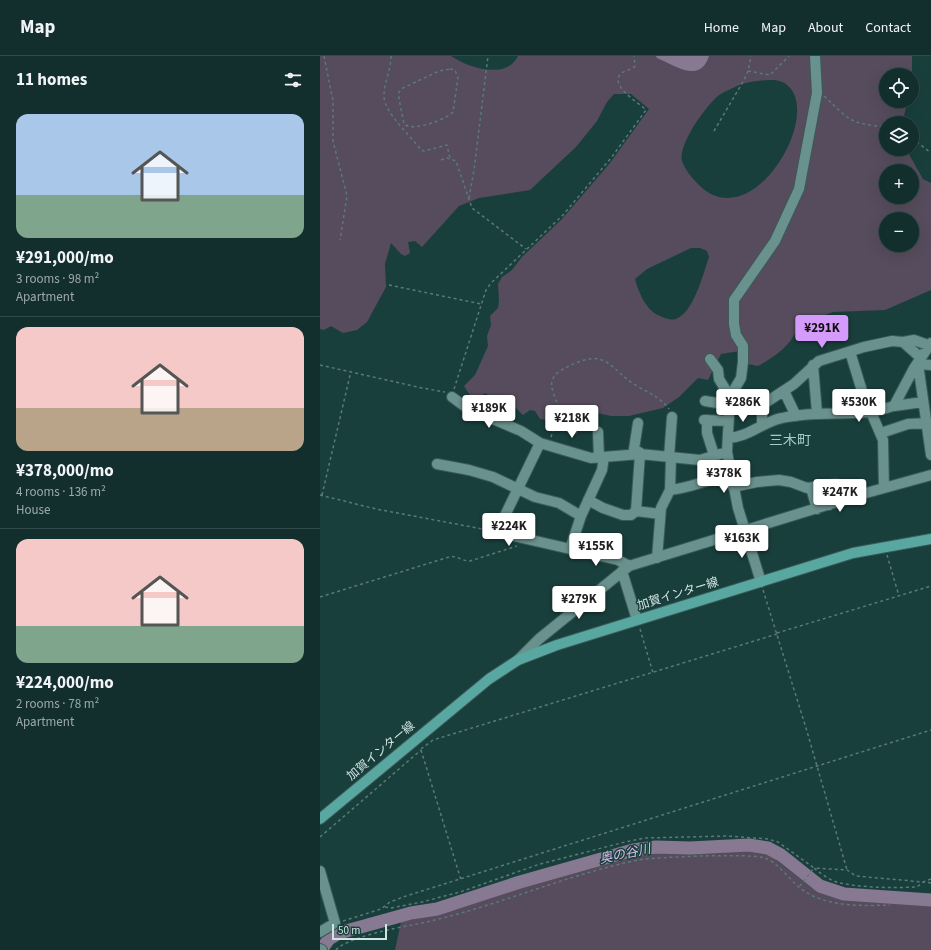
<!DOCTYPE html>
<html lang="en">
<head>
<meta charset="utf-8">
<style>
	body { margin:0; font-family:"Source Sans 3","Noto Sans JP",sans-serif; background:#1c3735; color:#f1f3f6; height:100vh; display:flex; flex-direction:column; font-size:15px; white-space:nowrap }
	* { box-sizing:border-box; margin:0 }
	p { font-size:13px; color:#9da9aa }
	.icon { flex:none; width:22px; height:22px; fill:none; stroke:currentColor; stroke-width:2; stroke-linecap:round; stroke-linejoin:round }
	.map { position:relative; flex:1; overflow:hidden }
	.panel { display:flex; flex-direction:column; background:#132f2d; width:320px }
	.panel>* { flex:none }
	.tools { position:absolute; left:559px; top:12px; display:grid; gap:8px }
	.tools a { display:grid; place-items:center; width:40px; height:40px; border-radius:50%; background:#132f2d; box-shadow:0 4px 16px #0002,0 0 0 1px #324a49; font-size:20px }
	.scale { position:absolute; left:12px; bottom:10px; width:55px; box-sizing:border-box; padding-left:4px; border:2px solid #d0e4e2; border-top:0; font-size:11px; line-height:14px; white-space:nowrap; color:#d0e4e2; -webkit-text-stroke:3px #193f3c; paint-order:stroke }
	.price { position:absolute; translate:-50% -34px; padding:0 9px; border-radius:4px; background:#fff; color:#222; font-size:13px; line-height:26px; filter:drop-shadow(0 1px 2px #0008) }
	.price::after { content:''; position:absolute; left:50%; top:24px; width:12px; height:9px; margin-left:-6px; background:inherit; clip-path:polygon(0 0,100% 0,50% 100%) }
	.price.on { background:#d59bfa; color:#111 }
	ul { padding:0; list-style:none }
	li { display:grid; align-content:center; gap:8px; height:212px; padding:0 16px }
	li+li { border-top:1px solid #324a49 }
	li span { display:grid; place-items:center; height:124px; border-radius:12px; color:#555 }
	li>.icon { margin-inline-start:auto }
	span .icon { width:72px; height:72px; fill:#fffc; stroke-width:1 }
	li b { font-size:17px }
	h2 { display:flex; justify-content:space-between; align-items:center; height:48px; padding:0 16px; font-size:17px }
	header { display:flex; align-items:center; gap:24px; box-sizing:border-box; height:56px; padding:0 20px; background:#132f2d; border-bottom:1px solid #324a49 }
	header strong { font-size:19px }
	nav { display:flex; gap:22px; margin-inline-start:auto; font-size:14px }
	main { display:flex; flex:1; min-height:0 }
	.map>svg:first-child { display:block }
</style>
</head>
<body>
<header>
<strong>Map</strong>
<nav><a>Home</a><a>Map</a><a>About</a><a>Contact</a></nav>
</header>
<main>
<section class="panel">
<h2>11 homes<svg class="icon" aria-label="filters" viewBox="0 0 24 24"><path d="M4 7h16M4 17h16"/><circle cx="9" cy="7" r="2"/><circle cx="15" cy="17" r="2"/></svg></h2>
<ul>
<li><span style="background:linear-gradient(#a9c7e8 65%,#7fa58c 0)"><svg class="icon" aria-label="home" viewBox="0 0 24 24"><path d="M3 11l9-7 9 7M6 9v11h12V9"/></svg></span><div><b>¥291,000/mo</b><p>3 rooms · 98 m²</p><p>Apartment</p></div></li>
<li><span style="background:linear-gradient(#f6c9c9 65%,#b9a48a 0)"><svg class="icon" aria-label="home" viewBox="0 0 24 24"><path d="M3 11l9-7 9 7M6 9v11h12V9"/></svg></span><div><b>¥378,000/mo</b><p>4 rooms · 136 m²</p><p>House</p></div></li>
<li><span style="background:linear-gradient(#f6c9c9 70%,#7fa58c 0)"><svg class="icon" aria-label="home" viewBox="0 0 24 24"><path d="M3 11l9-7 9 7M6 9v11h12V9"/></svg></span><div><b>¥224,000/mo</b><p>2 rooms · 78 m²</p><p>Apartment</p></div></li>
</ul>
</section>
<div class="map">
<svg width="611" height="894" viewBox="0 0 611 894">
	<rect width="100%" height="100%" fill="#193f3c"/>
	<path fill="#564c5d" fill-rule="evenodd" d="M0,0H131C148,12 187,24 198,0H592V19H566V45H588L582,67H566V93H586L603,123L611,127V234L565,254L513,256L480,268C470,290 459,298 438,310L428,308L426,294L401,298L388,324L378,322L359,341L343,352L309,360H291L277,357L261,364L257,378L238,373L235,365L220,363L215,355L210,354L203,359L193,349L174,348L170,340L165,337L157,344L149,338L144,330L155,319L168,290L167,280L171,269L170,260L178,252L179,244L178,228L182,221L192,214L202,201L242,163L290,107L329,53L311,38H294L287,46L277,65L256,91L210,134L159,142L139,150L102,191L95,185L88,186L90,197L85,200L81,198L71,187L65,208L66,231L47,266L37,274L23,277L11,270L4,274L0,273ZM455,24C459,25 464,26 467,29C504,58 432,182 379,129C373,123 365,114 362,105C358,88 386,50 398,40C403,36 411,33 417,30C429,25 442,24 455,24ZM566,115H592V141H566ZM566,163H592V189H566ZM371,192H380L387,195L389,201C383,218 374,256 356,263C350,265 343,261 338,259C326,254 318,235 315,223L327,213Z
		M328,795H436L449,798L492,832L520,843L611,848V894H75L81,866L138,853L209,828Z"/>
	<path fill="#887992" d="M336,0H389C380,28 356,10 337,2Z"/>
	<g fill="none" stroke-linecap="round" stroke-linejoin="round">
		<path stroke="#887992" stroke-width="13" d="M1,894L9,883L19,877L91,857L117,853L200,826L313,794L336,791L370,792L429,789L448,792L461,799L500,830L524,838L611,844"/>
		<defs>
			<path id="minor" d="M583,286L594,284L608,289
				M529,296L531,299L542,335L563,384L564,432
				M390,303L398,314L399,323L410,341
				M598,308L611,399
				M598,308L611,309
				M493,309L497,357
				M464,335L476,360
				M132,341L147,352L201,375L220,387L271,402L320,398L380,404L407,396
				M385,345L409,349
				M574,350L603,346
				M384,364L408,365
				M387,364V377L394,399
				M318,367L314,393L322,398
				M442,370V349L474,328L499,305L544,291L572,285L583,286L601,302
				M278,376L279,402
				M561,377L588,368L607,367
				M408,382C429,381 442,366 462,362C491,355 521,359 550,356C558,355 566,352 574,350L594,312L611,287
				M220,387L177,476L298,504L309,510
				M349,401L352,361
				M117,408L149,414L173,421L215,441L239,447L261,460
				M507,430L509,449
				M413,431L437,426L459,424L471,426L487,432L516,428
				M491,432L497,453
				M350,435L351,401
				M268,444L283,452L303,459H311L316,455L340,458
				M316,455L320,398
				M250,493L261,460L282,414L284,401
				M337,502L341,452L350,434C371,432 390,422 411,420
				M302,515L317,564
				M441,526L418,452L407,396L410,341L421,322L423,306V290L416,279L414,268V244L455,185L479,133L497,37L495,0
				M198,604L219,583L309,510L546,437L611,419
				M0,815L15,867L0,876
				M0,893L2,894"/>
			<path id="major" d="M0,763L169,623L198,604L237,589L533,497L611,483"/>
		</defs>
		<use href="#minor" stroke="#3a5a58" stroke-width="12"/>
		<use href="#major" stroke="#3a5a58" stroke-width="12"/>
		<path stroke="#5a7a77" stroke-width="1.5" stroke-dasharray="3 3" stroke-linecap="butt" d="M4,0L13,45V85L27,140L20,184
			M71,0C71,14 64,27 64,40C64,57 91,80 101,94L104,95L127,89L130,102
			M130,13L135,14L138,22L133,56C125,64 93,76 84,68L79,43V36L83,32L119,15Z
			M428,15L450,19L469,0
			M504,40C531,65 528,67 566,71
			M394,75L424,24L428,15L431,0
			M592,82L611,97
			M121,104L127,102L136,105L152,152L206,193
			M149,142L154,114L168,0
			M69,229L161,248
			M0,309L102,332L125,336
			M134,333L166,234L171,227L243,159L291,102L326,54C319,47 293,32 299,20C302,14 311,15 315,10L314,0
			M231,381C234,372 239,362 238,352C237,343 230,334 232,325C234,318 241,314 247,311C289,290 288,313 317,330C329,337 340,341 349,353
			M0,439L56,453L168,474
			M2,439L31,315
			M567,499L579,540
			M443,534L486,672L527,814
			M0,541L129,501C137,499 141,505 150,505L197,490
			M320,573L333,617
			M457,577L611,530
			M101,693L113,684L457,578
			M101,694L141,824
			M0,781L101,694
			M611,823L603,826L536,820L527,814L494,812C501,818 511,825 520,827C544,832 573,832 597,831L603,826L611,827
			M65,851L71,852L102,846L140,836L220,808L305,786L325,782L407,780L448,783L458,786L494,812L479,831
			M23,865L61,853L70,846L83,841L611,674
			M16,894C26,882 75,872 92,869C169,854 241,820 318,804C336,801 431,797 445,802C457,806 470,824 480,832C504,851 540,850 570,849"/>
		<use href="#minor" stroke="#69918d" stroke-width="10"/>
		<use href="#major" stroke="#58a7a1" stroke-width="10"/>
	</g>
	<g text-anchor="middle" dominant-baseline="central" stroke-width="3" stroke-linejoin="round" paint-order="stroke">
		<g font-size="12" fill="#d0e4e2" stroke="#193f3c">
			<text transform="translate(358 538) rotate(-17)">加賀インター線</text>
			<text transform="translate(61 695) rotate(-40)">加賀インター線</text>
		</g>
		<g font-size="13" font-style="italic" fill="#d7bcea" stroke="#193f3c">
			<text transform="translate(305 798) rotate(-12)">奥の谷川</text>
		</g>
		<g font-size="14" fill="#a3ccc9" stroke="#193f3c">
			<text x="470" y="385">三木町</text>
		</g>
	</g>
</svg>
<div class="tools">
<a><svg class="icon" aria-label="locate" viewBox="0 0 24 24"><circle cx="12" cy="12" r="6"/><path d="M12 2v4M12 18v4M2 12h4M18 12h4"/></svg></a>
<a><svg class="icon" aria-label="layers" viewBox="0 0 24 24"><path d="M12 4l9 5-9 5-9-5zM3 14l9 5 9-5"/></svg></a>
<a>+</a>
<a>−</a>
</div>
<div class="scale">50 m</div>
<b class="price on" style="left:502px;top:293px">¥291K</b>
<b class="price" style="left:423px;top:367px">¥286K</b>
<b class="price" style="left:539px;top:367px">¥530K</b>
<b class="price" style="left:169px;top:373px">¥189K</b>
<b class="price" style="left:252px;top:383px">¥218K</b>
<b class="price" style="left:404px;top:438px">¥378K</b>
<b class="price" style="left:520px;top:457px">¥247K</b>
<b class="price" style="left:189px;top:491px">¥224K</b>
<b class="price" style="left:422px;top:503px">¥163K</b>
<b class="price" style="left:276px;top:511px">¥155K</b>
<b class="price" style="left:259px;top:564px">¥279K</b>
</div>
</main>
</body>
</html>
